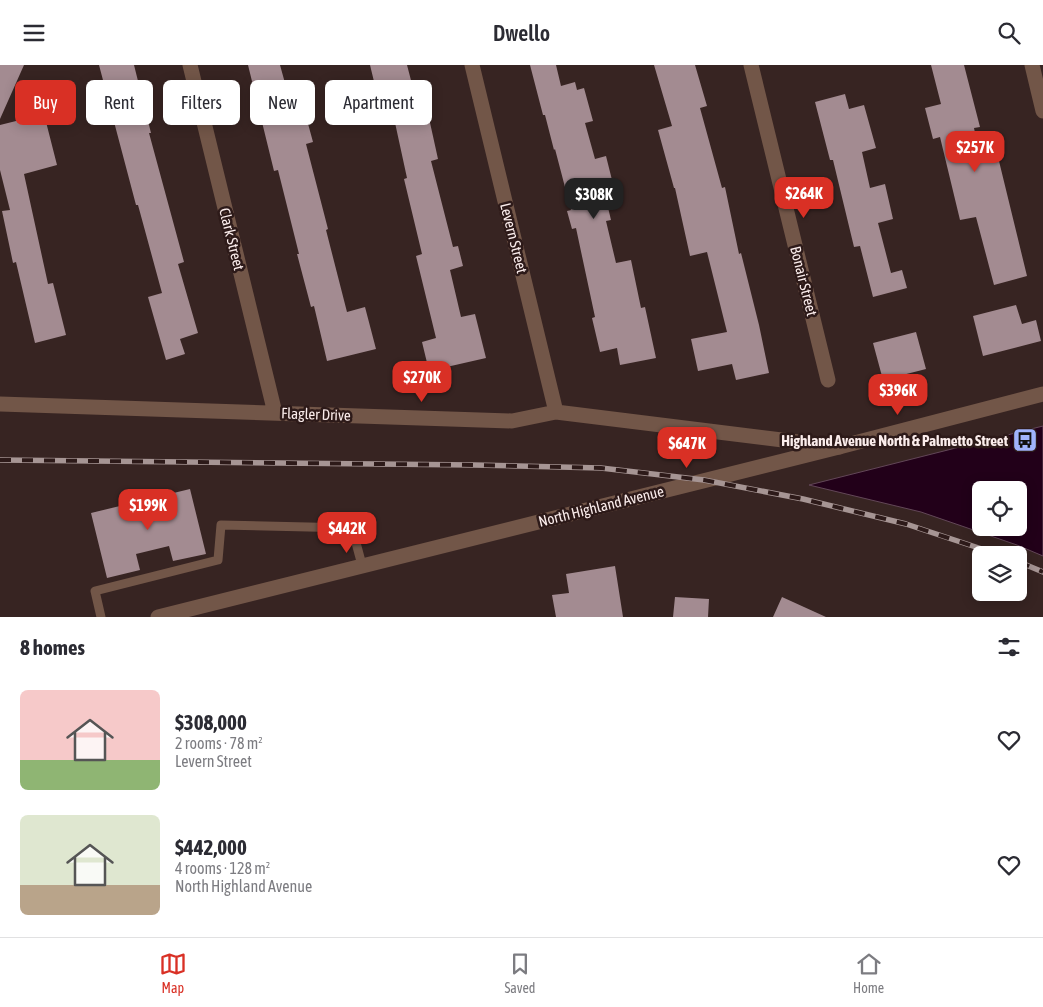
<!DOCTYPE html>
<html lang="en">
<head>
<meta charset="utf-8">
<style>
	body { margin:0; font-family:"Asap Condensed",sans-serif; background:#f2f2f3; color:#2b2b33; height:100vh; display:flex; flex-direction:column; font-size:19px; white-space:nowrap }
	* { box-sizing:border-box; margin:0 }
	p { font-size:16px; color:#7c7c81 }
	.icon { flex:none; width:28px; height:28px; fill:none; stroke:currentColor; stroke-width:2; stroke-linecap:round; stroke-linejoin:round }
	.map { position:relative; height:552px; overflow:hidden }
	.sheet { display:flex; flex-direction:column; background:#fff; flex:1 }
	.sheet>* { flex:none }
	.guide { position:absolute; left:15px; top:15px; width:500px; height:45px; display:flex; gap:10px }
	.controls { position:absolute; left:972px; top:416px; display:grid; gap:10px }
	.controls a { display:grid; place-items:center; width:55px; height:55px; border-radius:8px; background:#fff; box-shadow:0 2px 12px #0003; font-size:25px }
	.price { position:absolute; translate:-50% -42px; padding:0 11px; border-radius:10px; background:#d93025; color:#fff; font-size:16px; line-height:32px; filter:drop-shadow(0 1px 2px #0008) }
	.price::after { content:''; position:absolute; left:50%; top:30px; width:15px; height:11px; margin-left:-8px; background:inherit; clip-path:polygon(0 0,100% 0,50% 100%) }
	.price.selected { background:#222; color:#fff }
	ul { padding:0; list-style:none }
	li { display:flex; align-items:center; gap:15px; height:125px; padding:0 20px }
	li span { display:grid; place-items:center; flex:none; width:140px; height:100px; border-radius:8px; color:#555 }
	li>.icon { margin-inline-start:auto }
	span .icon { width:60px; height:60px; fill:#fffc; stroke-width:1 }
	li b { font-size:21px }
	h2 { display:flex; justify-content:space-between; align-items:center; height:60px; padding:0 20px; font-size:21px }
	.tag { padding:0 18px; border-radius:8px; background:#fff; box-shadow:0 2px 12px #0003; font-size:18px; line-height:45px }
	.tag.selected { background:#d93025; color:#fff }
	header { display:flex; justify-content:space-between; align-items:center; height:65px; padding:0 20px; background:#fff; font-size:22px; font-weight:600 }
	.tabs { display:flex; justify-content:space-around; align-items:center; height:70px; border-top:1px solid #e1e1e2; background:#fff; font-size:14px; color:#7c7c81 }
	.tabs a { display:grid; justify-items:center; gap:2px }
	.tabs .selected { color:#d93025 }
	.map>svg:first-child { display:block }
</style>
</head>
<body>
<header><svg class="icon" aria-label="menu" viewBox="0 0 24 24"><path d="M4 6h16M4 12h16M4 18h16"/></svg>Dwello<svg class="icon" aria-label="search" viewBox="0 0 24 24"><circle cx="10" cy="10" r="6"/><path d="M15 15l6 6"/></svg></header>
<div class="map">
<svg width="1043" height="552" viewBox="0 0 1043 552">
	<rect width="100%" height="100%" fill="#372422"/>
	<path fill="#220019" stroke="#634758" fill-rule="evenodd" d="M1043,361V491L1017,480L921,447L809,420ZM981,425H1019V462H981Z"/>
	<path fill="#a38b91" d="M0,0H24L0,54Z
		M99,0H134L151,68H149L184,197L178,199L198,268L180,274L185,289L166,295L148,232L162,228L138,140H136Z
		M248,0H280L293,47L304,44L313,77L306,79L328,164L326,165L347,247L365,242L376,284L327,296L314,241L311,242L297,189H299L278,105L274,106Z
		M370,0H407L419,46L427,44L438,94L431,96L453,182L458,181L463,201L450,205L461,252L475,249L486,293L429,306L422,277L436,273L416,191L422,189L404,114L407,113L389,30L378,33Z
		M530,0H556L561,21L575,17L577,25L584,23L593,56L585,58L595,94L606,91L614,123L604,126L611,155L606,156L616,198L631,195L641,243L645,242L656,293L620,300L617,283L600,287L592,253L595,252L576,163L572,164L567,146L571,145L555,84L554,85L545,50H543Z
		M654,0H695L707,41L700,43L722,123L725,122L739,189L741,188L759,260L769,308L736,315L732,299L698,306L691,274L727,267L707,187L690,191L675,123H674L658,65L672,61Z
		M931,0H964L980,62L974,63L981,97L998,92L1027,211L994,220L976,152L960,155L940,72L933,74L925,43L941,39Z
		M845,29L849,44L864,40L876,83L862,87L870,123L885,119L893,154L878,158L891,208L902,205L907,223L873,232L860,181L854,182L833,95H830L815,37Z
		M44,49L57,100L24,109L48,219L53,218L66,270L35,278L16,197L13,198L2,146L10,145L0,105V60Z
		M1016,240L1022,259L1036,255L1041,276L983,291L973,251Z
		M916,267L926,304L883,315L873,278Z
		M190,424L206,489L173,496L169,481L136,489L140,505L107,513L91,448Z
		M615,501L623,552H556L552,530L569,528L566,509Z
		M675,532L709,534L708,552H673Z
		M782,532L826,552H773Z"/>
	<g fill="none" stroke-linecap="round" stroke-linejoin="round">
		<path stroke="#725648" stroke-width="9" d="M101,552L95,526L218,495L221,460L352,463L362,500"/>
		<path stroke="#725648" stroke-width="15" d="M190,0L275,348
			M472,0L556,347
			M751,0L828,315
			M0,339L512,356L556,347L839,382"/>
		<path stroke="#725648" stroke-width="15" d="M1032,0L1043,46
			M158,552L839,382L1043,329"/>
		<defs>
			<path id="rail" d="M0,395L474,400L601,403L704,415L803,434L906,459L1000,490
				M1019,497L1043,507"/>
		</defs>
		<use href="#rail" stroke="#a69594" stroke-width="5.5"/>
		<use href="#rail" stroke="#2d1a19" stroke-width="4" stroke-dasharray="11" stroke-linecap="butt"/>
	</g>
	<defs>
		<symbol id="bus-square" viewBox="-11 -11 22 22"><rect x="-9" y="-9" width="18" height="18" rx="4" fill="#a0b3fd" stroke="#2d1a19"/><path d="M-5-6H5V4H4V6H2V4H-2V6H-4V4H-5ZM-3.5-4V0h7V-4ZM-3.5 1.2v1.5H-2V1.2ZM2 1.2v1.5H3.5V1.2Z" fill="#111"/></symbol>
	</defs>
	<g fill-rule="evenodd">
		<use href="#bus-square" x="1011" y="361" width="28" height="28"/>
	</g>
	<g text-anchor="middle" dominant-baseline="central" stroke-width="5" stroke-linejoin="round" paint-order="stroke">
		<g font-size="15" fill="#fbedec" stroke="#2d1a19">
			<text transform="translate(514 173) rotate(76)">Levern Street</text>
			<text transform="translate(232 174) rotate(76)">Clark Street</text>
			<text transform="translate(804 216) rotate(76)">Bonair Street</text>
			<text transform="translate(316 349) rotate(2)">Flagler Drive</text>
			<text transform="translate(601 441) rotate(-14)">North Highland Avenue</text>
		</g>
		<g font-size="15" font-weight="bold" fill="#fbedec" stroke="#2d1a19" text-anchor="end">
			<text x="1008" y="375">Highland Avenue North &amp; Palmetto Street</text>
		</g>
	</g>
</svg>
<div class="controls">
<a><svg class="icon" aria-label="locate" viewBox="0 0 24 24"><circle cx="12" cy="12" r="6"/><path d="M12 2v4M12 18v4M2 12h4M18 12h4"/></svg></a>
<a><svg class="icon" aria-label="layers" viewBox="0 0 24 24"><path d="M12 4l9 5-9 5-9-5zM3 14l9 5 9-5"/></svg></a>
</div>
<b class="price" style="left:975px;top:108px">$257K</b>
<b class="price" style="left:804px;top:154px">$264K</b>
<b class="price selected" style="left:594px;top:155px">$308K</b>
<b class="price" style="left:422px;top:338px">$270K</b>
<b class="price" style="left:898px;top:351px">$396K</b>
<b class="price" style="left:687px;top:404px">$647K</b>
<b class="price" style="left:148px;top:466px">$199K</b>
<b class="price" style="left:347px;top:489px">$442K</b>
<div class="guide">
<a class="tag selected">Buy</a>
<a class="tag">Rent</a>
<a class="tag">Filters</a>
<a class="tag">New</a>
<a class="tag">Apartment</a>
</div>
</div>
<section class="sheet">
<h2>8 homes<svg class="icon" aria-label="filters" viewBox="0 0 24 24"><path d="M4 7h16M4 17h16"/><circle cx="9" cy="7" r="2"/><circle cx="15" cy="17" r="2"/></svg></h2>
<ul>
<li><span style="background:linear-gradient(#f6c9c9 70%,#8fb573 0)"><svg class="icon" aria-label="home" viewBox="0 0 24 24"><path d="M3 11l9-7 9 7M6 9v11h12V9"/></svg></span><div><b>$308,000</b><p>2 rooms · 78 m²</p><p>Levern Street</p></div><svg class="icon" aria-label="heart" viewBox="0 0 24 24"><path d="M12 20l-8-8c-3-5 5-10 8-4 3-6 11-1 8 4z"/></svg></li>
<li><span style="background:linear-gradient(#dfe7d0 70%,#b9a48a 0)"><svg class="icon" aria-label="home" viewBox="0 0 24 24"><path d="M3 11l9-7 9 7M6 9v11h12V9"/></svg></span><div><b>$442,000</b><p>4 rooms · 128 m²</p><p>North Highland Avenue</p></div><svg class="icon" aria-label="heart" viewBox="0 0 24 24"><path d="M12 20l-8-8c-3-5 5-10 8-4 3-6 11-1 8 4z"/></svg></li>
</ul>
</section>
<nav class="tabs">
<a class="selected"><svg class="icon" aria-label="map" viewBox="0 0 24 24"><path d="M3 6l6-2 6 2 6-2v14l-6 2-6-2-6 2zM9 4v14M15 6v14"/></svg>Map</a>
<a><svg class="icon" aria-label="saved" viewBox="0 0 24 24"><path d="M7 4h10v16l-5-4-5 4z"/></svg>Saved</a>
<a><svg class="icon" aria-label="home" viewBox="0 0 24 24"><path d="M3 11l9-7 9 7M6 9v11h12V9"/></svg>Home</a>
</nav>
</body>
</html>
